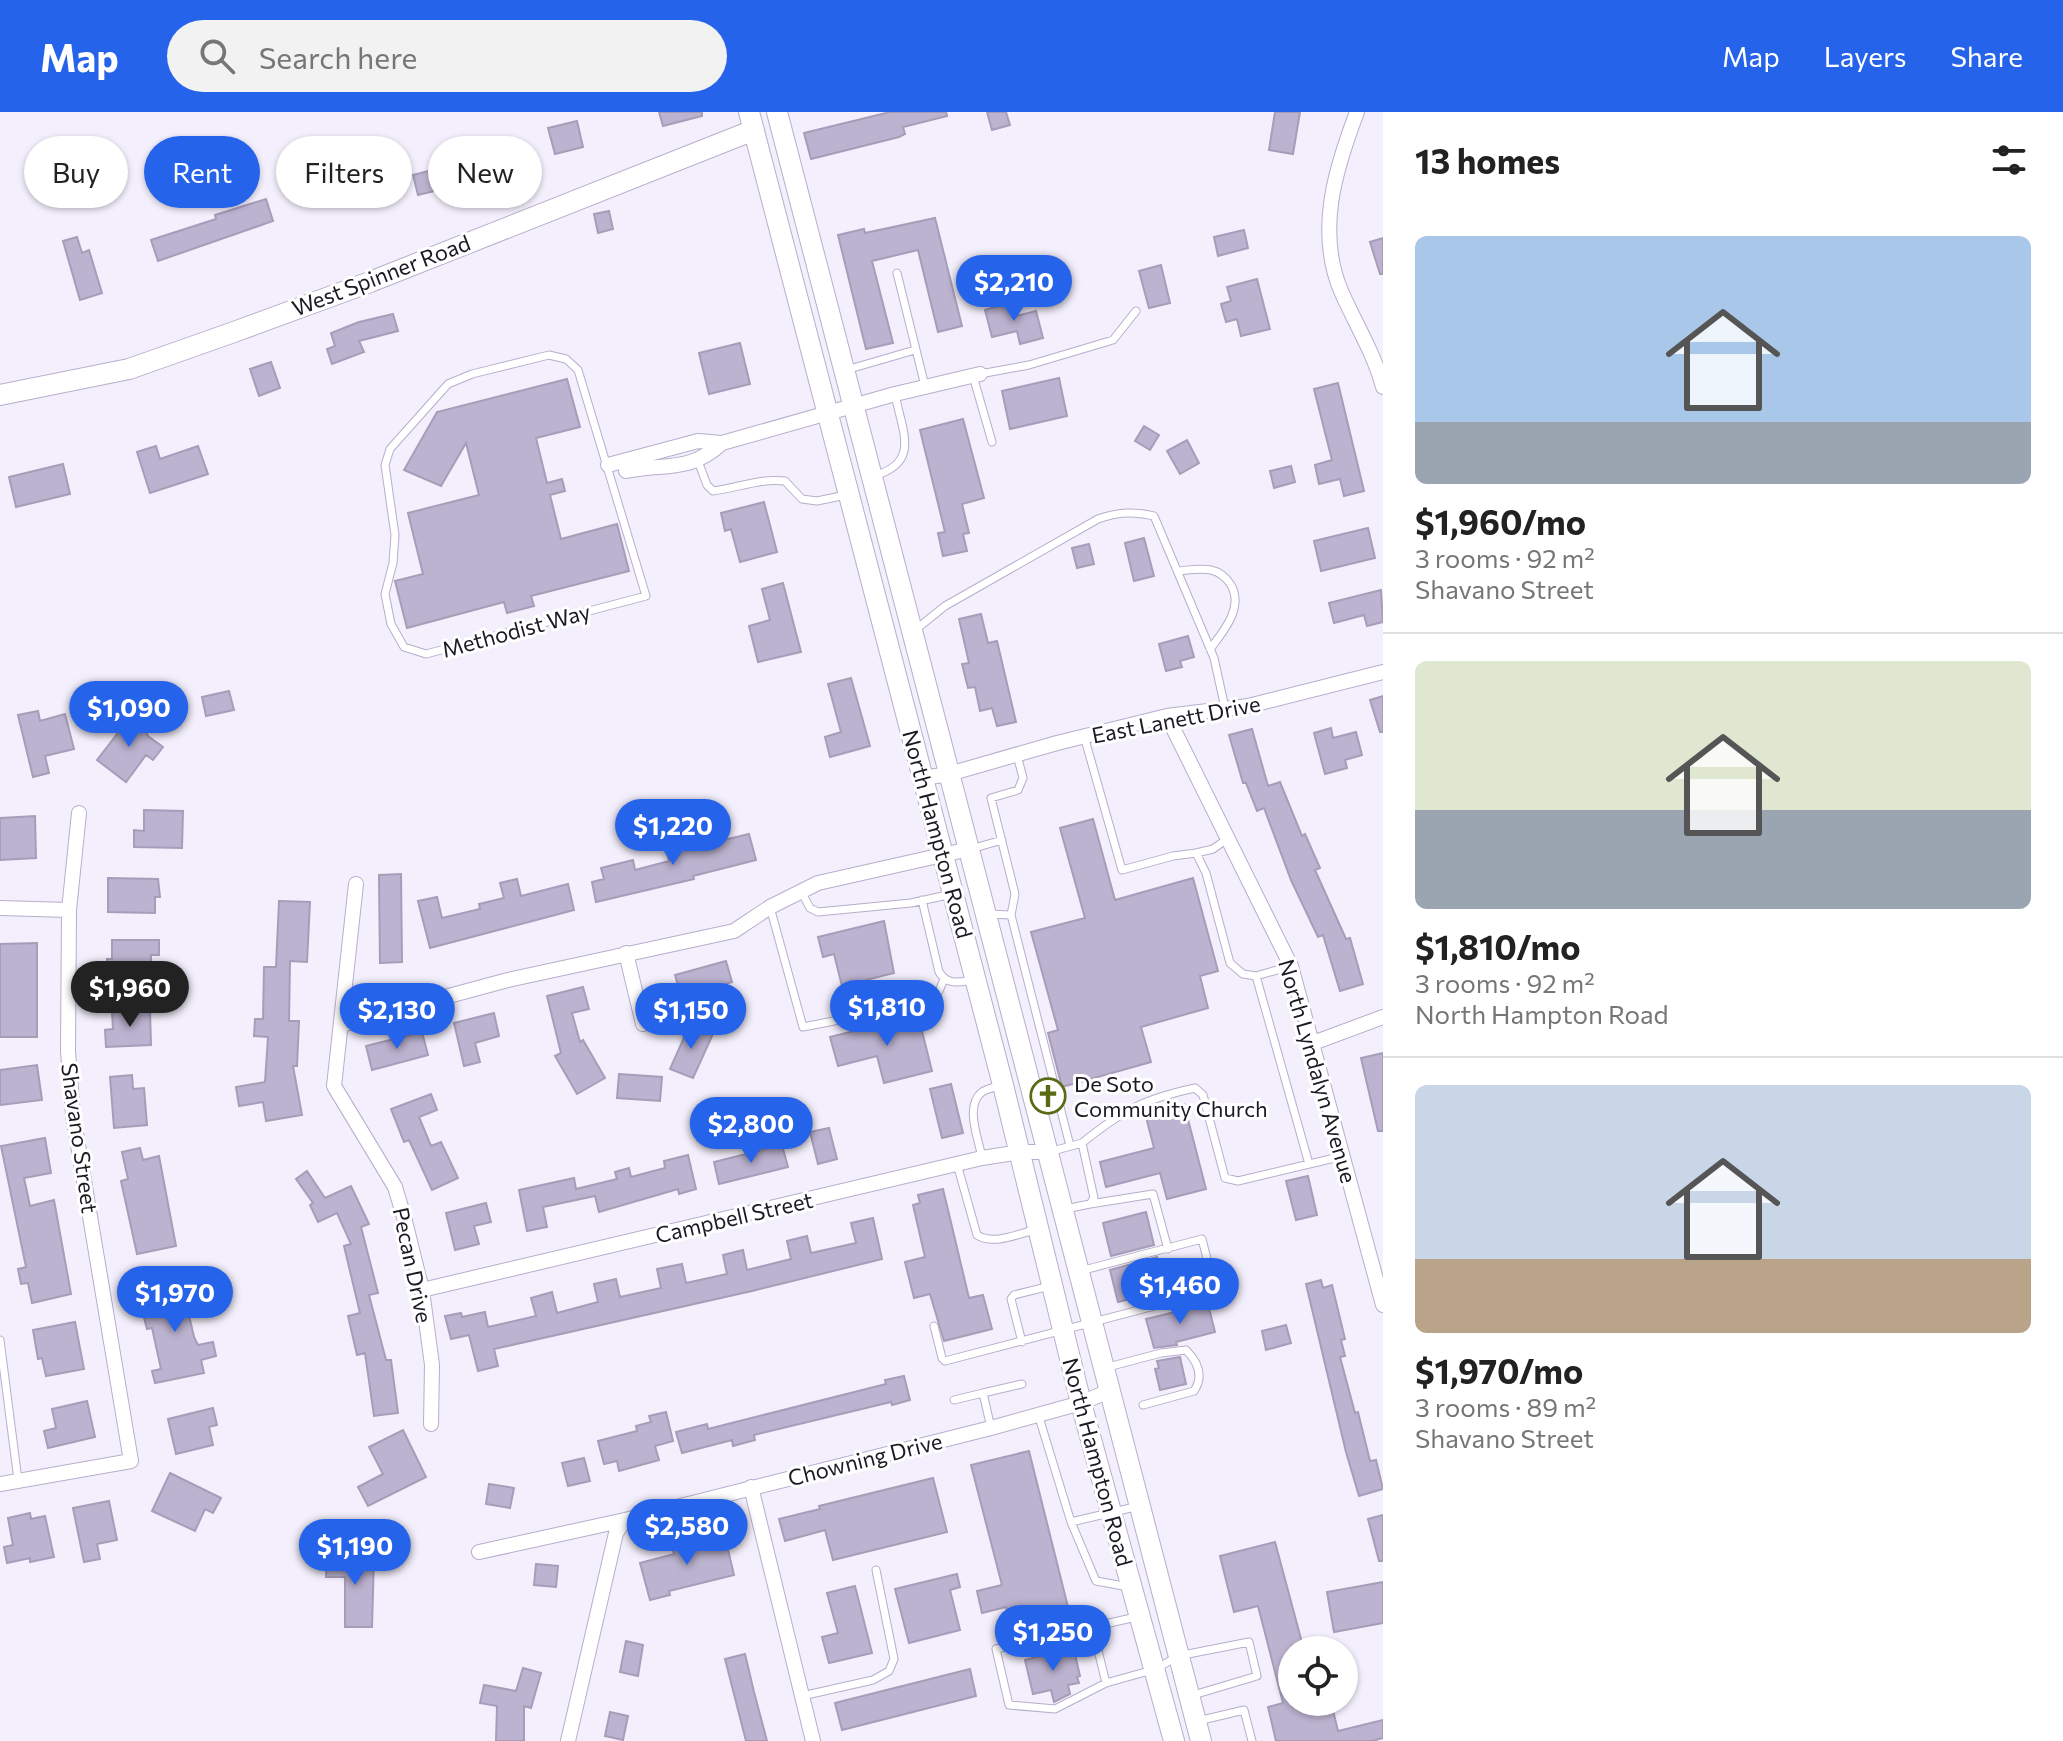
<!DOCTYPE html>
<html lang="en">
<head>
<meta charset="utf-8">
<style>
	body { margin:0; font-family:Commissioner,sans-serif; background:#f2f2f2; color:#222; height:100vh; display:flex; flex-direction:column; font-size:30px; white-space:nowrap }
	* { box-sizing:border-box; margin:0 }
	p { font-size:26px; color:#767676 }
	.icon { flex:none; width:44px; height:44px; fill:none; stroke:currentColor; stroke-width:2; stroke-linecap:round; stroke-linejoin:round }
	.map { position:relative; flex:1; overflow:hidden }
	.side { display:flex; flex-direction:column; background:#fff; width:680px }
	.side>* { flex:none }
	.hud { position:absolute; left:24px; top:24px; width:760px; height:72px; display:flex; gap:16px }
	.tools { position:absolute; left:1278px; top:1524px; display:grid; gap:16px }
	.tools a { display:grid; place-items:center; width:80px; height:80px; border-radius:50%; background:#fff; box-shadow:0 2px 6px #0004; font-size:40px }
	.price { position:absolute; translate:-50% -68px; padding:0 18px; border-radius:28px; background:#2563eb; color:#fff; font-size:26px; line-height:52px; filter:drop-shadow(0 2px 4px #0008) }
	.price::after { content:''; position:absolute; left:50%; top:48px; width:24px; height:18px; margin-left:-12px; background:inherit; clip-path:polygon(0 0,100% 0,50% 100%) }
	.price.current { background:#222; color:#fff }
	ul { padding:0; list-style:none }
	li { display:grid; align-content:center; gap:16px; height:424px; padding:0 32px }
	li+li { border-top:2px solid #e0e0e0 }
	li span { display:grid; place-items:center; height:248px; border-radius:12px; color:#555 }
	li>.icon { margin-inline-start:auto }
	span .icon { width:144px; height:144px; fill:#fffc; stroke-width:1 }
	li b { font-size:34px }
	h2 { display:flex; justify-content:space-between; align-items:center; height:96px; padding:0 32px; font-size:34px }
	.chip { padding:0 28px; border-radius:36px; background:#fff; box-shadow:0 2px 6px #0004; font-size:28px; line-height:72px }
	.chip.current { background:#2563eb; color:#fff }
	header { display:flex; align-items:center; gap:48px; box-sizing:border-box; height:112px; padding:0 40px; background:#2563eb; color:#fff }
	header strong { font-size:38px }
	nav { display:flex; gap:44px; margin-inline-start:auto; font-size:28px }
	.search { width:560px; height:72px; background:#f2f2f2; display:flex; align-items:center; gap:20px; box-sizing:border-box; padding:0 28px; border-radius:44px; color:#767676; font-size:30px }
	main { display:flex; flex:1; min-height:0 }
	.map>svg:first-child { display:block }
</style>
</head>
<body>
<header>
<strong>Map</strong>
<div class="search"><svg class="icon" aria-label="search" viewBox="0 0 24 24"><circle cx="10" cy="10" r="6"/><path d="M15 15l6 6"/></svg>Search here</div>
<nav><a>Map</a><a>Layers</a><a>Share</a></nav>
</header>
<main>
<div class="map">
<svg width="1383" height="1629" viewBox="0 0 1383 1629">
	<rect width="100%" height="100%" fill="#f3effc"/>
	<path fill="#bcb3d0" stroke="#a69db9" stroke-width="2" d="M659,0H702V4L663,14Z
		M890,0H946L947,4L903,15L905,22L899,25L811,47L804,21Z
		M987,0H1006L1010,13L992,18Z
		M1275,0H1300L1293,42L1269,38Z
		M577,9L583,35L555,42L548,16Z
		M518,27L524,52L458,69L459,73L418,83L413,63L475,47L472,38Z
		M359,46L366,70L304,90L296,66Z
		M266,87L273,109L158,149L151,128L216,107L215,103Z
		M609,99L613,117L598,121L594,102Z
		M935,106L962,214L938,220L918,138L872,149L893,231L866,237L838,123L864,117L865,121Z
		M1244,118L1248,136L1218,144L1214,125Z
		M77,125L82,141L89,138L102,181L80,188L63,129Z
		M1383,126V162H1380L1370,130Z
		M1161,153L1170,191L1149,196L1139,159Z
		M1257,167L1270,217L1241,224L1237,207L1226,210L1221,192L1231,189L1227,175Z
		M1012,190L1016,204L1036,199L1043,226L1020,232L1017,219L992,225L985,198Z
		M393,202L398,219L359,229L364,240L332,252L327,237L335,234L331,221L359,210Z
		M740,231L750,272L709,282L699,241Z
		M271,250L280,276L259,284L250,257Z
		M1059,266L1067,304L1010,317L1002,279Z
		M567,267L580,315L536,326L547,371L562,367L565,379L550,383L561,427L617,412L629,459L531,484L534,494L507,501L504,490L407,516L395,469L423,462L408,401L479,383L466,331L441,374L404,358L437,300Z
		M1338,271L1364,379L1344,384L1340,367L1319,372L1315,353L1332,348L1314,277Z
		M963,307L984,386L962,392L969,421L963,422L967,439L943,444L938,421L945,420L920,318Z
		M1144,314L1159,323L1150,338L1135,329Z
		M1187,328L1199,351L1180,362L1167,339Z
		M156,334L160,347L198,334L208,362L150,381L137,340Z
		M63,352L70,382L16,395L9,365Z
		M1291,354L1295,370L1274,376L1270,359Z
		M764,390L777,440L740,450L731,417L725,419L721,401Z
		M1368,416L1375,446L1321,459L1314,429Z
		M1144,426L1154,464L1134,469L1125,431Z
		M1089,432L1094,452L1077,456L1072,436Z
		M783,471L801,540L758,550L749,514L770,508L762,477Z
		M1381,478L1383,510L1367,514L1364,503L1334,511L1329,491Z
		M981,502L988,531L997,529L1016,610L997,614L992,596L980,599L975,575L968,576L962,552L969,551L959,507Z
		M1188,524L1194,545L1180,549L1182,555L1166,559L1159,532Z
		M851,566L870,634L830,645L825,625L841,620L828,572Z
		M229,579L234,598L206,604L202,585Z
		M1383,584V620H1380L1370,588Z
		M38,599L40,609L65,602L74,637L45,644L49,661L33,665L18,603Z
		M131,604L148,616L146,619L148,624L163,635L153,648L146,643L126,670L97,648Z
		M1331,616L1333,626L1356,620L1362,643L1345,648L1347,656L1325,662L1314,621Z
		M1252,617L1268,674L1280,670L1302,724L1305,722L1320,756L1315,758L1346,827L1350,826L1363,872L1340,879L1323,823L1318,825L1291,768L1264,696L1257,699L1246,671H1243L1229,623Z
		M144,698L183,699L182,736L134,735V718L144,719Z
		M35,704L36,746L0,748V706Z
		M1093,707L1115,788L1193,766L1218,859L1200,864L1208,896L1141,915L1151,950L1062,975L1048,921L1058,918L1031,820L1085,806L1060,716Z
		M749,722L756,748L693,764L694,767L596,790L592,770L604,767L601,756L633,748L635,758L669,749L665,732L684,727L686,737Z
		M401,762L402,850L380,851L379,763Z
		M108,766L158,767L160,785H155V801L108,800Z
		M517,767L521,784L568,772L574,798L430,836L418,789L437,785L442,806L480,797L479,792L504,786L500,771Z
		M279,789L310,790L307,850L290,849L289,909H299L297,954H293L302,1003L266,1009L263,990L239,994L236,975L265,970L268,925L254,924L255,907H263L264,855H276Z
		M884,809L894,861L842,874L834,842L823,845L818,825Z
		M112,828H159V843H151V874H135V866H107V847H112Z
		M37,831V925H0V832Z
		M726,849L732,870L719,874L723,887L703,892L699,879L681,884L675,863Z
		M583,875L589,897L572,901L580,930L583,928L605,966L577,982L555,944L561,941L547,884Z
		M150,898L151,933L106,935L105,918L113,917L112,900Z
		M494,901L499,924L475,931L480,950L464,954L454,911Z
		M918,903L932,959L884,971L877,944L838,954L830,925Z
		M690,912L713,922L693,966L670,957Z
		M422,920L428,943L372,958L366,934Z
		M1383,941V1019H1378L1361,946Z
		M37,953L42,988L0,993V958Z
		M619,962L662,965L660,989L617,986Z
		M132,963L133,977L144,976L147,1013L114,1016L110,965Z
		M951,972L963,1021L942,1026L930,977Z
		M431,982L437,998L419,1005L431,1034L441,1030L458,1066L432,1078L409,1028L404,1030L391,997Z
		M1184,992L1206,1077L1167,1087L1160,1061L1106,1075L1100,1050L1154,1036L1145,1001Z
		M829,1016L837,1047L818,1052L810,1020Z
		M45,1026L51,1061L24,1066L30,1094L54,1088L71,1182L32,1191L28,1171L21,1172L18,1157L26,1155L1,1034Z
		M782,1033L788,1055L719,1072L714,1050Z
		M140,1036L143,1048L159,1044L176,1134L137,1142L121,1069L128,1067L122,1040Z
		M688,1043L696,1077L679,1082L678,1077L599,1100L595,1084L543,1095L547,1115L527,1119L519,1078L574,1066L576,1077L617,1067L615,1060L629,1056L631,1065L665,1056L664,1049Z
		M307,1059L325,1086L351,1074L369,1112L361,1115L378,1181L369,1183L386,1248H391L398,1301L374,1304L365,1241L357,1243L348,1204L360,1201L344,1134L351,1132L337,1101L318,1110L310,1093L313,1091L296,1067Z
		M1308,1064L1317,1103L1296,1108L1286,1069Z
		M943,1077L969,1186L983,1183L992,1217L944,1229L930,1182L914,1186L905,1150L925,1145L913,1093L920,1091L918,1083Z
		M486,1091L491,1110L474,1114L479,1132L455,1138L446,1101Z
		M1146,1100L1154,1133L1111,1144L1103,1111Z
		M873,1106L882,1147L752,1179L494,1237L498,1254L478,1259L469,1223L451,1227L445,1204L461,1201L462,1205L485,1200L488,1215L536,1204L531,1186L552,1180L557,1201L598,1190L594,1172L616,1167L620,1185L661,1176L657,1157L682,1152L686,1171L727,1162L723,1143L743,1138L747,1158L791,1147L787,1129L807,1124L811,1141L856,1131L851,1111Z
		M1157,1145L1158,1149L1166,1147L1172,1171L1150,1177L1151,1182L1118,1190L1110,1158Z
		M189,1168L192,1180L184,1182L194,1225L198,1233L213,1230L216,1244L201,1248L204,1261L155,1271L152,1259L161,1257L152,1216L147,1217L142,1198L156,1194L152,1177Z
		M1321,1168L1323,1176L1332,1173L1345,1227L1341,1228L1345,1244L1340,1245L1355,1301L1358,1300L1370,1349L1376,1348L1383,1377L1359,1384L1346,1340L1306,1172Z
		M1208,1192L1215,1220L1176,1230L1177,1233L1154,1236L1146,1207Z
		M75,1210L84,1257L46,1264L42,1246L38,1247L33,1218Z
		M1286,1213L1291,1231L1266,1238L1262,1219Z
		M1180,1245L1186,1272L1160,1278L1155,1257L1159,1256L1157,1249Z
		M904,1264L910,1288L892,1293L891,1290L754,1323L755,1328L733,1334L732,1328L682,1341L676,1320L707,1312L708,1317L886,1272L885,1268Z
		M87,1289L95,1325L48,1336L44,1319L56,1316L52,1297Z
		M213,1296L217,1313L209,1315L213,1333L176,1342L168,1307Z
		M666,1300L673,1329L655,1334L659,1348L619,1359L617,1349L604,1352L598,1329L637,1319L636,1314L651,1310L649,1304Z
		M403,1318L426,1365L368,1394L358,1375L383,1362L369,1335Z
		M1029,1339L1069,1499L1011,1513L1006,1495L982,1501L977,1479L1002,1473L971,1353Z
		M584,1346L590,1369L568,1374L562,1351Z
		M170,1361L221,1386L213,1401L205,1397L195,1419L152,1399Z
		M933,1366L947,1420L833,1448L825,1418L785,1429L779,1407L820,1397L819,1394Z
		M489,1372L514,1376L510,1396L486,1392Z
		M109,1389L117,1428L97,1432L100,1447L84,1450L73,1396Z
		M30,1401L31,1407L45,1404L54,1445L30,1450V1446L7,1451L4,1435L13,1433L8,1406Z
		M1383,1403V1449H1379L1368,1407Z
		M725,1425L734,1463L669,1479L670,1483L650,1488L640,1451L674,1442L672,1435L686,1431V1434Z
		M1275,1430L1304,1538H1292V1590H1331L1338,1619L1383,1608V1626L1372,1629H1276L1268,1595L1283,1591L1258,1494L1234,1500L1220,1444Z
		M327,1444L374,1445L372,1515H345V1465H326Z
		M536,1452L558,1454L556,1475L534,1473Z
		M957,1462L960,1475L950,1478L960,1518L909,1531L895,1477Z
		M1383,1470V1511L1334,1520L1327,1480Z
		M855,1474L872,1541L829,1551L822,1525L838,1521L827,1481Z
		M626,1529L643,1533L638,1564L620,1560Z
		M1070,1536L1072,1543L1075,1542L1080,1564L1077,1565L1079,1571L1068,1573L1070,1582L1054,1590L1051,1578L1033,1582L1025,1548Z
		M745,1542L754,1580L767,1629H746L725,1547Z
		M523,1556L541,1561L531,1596L524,1594V1629H496L497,1594L480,1591L484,1573L516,1579Z
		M970,1557L976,1584L842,1618L835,1591Z
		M610,1600L628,1604L623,1628L605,1624Z"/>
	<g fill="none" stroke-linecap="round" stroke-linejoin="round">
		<defs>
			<path id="lane" d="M897,161L925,274
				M549,243L566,247L578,258L646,484L426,542L404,535L391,512L385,482L393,451L395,423L385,353L390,337L448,272L472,262Z
				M846,258L915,238
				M980,262L1029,253L1113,228L1136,199
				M973,264L992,330
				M698,349L707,373L713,379C738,376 759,366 785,369L802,387L817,389L846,383
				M874,364C921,350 902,320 895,282
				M1178,459C1189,458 1201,456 1211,458C1220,460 1226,465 1231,473C1244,496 1223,520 1210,537
				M914,519L945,494L1098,407C1118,400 1134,399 1154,404L1214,546L1225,596
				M1084,624L1122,758L1173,744L1196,741
				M1227,727L1213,737L1196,741L1206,761L1230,851L1243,862L1256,864
				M971,737L1002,728
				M802,781L810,796L818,800L911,791L952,782
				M922,788L939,860C948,874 959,870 975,868
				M770,795L803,915L839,908L939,879L944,867
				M988,802L1011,803L1070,1034
				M1011,803L1015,782L991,686L1018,678L1023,666L1017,643
				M1291,854L1256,864L1309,1052
				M1082,1031C1123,998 1144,987 1195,976L1203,983L1225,1066L1238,1069L1343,1044
				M1049,1040L1082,1031L1094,1086L1090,1092L1065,1097
				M982,1046C979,1028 964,994 982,980C986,977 995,975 1001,973
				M957,1052L977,1123C994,1134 1020,1121 1038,1117
				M1090,1092L1153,1082L1168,1137
				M934,1214L942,1246L945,1249L1215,1178L1202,1127L1080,1159
				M0,1228L18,1368
				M1022,1230L1011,1187L1014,1183L1050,1174
				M1108,1255L1161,1241L1186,1238C1198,1250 1204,1264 1194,1279L1143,1293
				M954,1288L983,1281
				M1038,1302L1071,1410L1096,1469L1129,1475
				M991,1316L983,1281L1022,1272
				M1071,1410L1139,1394
				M1136,1505L996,1537L1009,1593L1055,1597L1106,1571L1156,1557L1178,1544L1249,1530L1257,1564L1190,1584
				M1092,1514L1106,1571
				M802,1584L873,1568L889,1559L894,1547L876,1458
				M1198,1609L1244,1598L1252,1629"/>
			<path id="street" d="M1357,0C1335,58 1316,119 1341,179C1355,211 1374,241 1383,275
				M608,353L698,329L722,331L895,282L980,262
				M626,359C666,351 689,361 722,331
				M1167,604L1291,854L1383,1193
				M923,666L949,662L1057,631L1167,604L1248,594L1383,560
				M356,772L334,974L395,1075L404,1105L422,1178L432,1253L431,1312
				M0,796L69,798
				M626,841L643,912
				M341,913L508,868L734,819L770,795L818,771L969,737
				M1313,931L1383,905
				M422,1178L982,1046L1020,1040H1048
				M0,1372L131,1349L73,1003L68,939L69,798L79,701
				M751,1375L813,1629
				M479,1440L625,1408L991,1316L1081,1291L1109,1279
				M568,1629L616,1421L625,1408"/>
			<path id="secondary" d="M749,0L1003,973L1081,1291L1174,1629
				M777,0L1201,1629
				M0,283L129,257L234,220L370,170L754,18"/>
		</defs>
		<use href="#lane" stroke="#b7aecb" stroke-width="9"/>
		<use href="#street" stroke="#b7aecb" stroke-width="16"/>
		<use href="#secondary" stroke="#b7aecb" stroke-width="22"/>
		<use href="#lane" stroke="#fff" stroke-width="7"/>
		<use href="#street" stroke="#fff" stroke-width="14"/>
		<use href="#secondary" stroke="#fff" stroke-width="20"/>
	</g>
	<defs>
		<symbol id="church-ring" viewBox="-11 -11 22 22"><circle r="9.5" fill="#fff" stroke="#596a15" stroke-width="1.5"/><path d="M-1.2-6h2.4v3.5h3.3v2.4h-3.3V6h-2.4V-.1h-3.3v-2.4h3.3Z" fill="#596a15"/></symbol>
	</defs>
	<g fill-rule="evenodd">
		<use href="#church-ring" x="1028" y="964" width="40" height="40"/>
	</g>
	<g text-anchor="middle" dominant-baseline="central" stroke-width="6" stroke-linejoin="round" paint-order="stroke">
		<g font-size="22" fill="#1c1923" stroke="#fff">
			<text transform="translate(381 163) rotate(-21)">West Spinner Road</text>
			<text transform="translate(516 518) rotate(-15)">Methodist Way</text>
			<text transform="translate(1176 607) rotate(-11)">East Lanett Drive</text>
			<text transform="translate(938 722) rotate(75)">North Hampton Road</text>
			<text transform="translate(1318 959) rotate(74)">North Lyndalyn Avenue</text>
			<text transform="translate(80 1026) rotate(82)">Shavano Street</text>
			<text transform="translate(734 1105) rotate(-13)">Campbell Street</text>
			<text transform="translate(413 1153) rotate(78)">Pecan Drive</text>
			<text transform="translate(865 1347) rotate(-14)">Chowning Drive</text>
			<text transform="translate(1098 1350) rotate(75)">North Hampton Road</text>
		</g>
		<g font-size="22" fill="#1c1923" stroke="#fff" text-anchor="start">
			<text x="1074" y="971">De Soto<tspan x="1074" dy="25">Community Church</tspan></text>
		</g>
	</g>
</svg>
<div class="tools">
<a><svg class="icon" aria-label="locate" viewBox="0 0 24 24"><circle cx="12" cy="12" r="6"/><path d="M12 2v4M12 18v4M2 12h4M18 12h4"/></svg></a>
</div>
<b class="price" style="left:1014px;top:211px">$2,210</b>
<b class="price" style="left:129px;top:637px">$1,090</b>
<b class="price" style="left:673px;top:755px">$1,220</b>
<b class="price current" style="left:130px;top:917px">$1,960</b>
<b class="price" style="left:887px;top:936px">$1,810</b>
<b class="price" style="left:397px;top:939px">$2,130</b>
<b class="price" style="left:691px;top:939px">$1,150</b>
<b class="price" style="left:751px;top:1053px">$2,800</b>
<b class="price" style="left:1180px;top:1214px">$1,460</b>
<b class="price" style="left:175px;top:1222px">$1,970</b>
<b class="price" style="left:687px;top:1455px">$2,580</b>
<b class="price" style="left:355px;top:1475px">$1,190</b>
<b class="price" style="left:1053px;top:1561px">$1,250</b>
<div class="hud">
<a class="chip">Buy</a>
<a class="chip current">Rent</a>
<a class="chip">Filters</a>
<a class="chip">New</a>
</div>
</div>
<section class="side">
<h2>13 homes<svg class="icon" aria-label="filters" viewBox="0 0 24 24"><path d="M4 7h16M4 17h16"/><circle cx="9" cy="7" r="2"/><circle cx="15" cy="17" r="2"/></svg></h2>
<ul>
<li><span style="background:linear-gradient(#a9c7e8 75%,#9aa5b1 0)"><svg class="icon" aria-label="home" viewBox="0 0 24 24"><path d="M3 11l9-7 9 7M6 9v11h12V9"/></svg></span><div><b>$1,960/mo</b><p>3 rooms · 92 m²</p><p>Shavano Street</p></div></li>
<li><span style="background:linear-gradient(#dfe7d0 60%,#9aa5b1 0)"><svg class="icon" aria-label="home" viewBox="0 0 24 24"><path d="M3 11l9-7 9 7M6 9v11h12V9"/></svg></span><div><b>$1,810/mo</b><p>3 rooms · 92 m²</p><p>North Hampton Road</p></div></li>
<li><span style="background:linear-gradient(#c9d6e8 70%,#b9a48a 0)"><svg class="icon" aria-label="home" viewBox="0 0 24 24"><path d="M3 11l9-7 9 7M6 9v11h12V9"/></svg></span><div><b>$1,970/mo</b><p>3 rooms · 89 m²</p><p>Shavano Street</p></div></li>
</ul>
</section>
</main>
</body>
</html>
